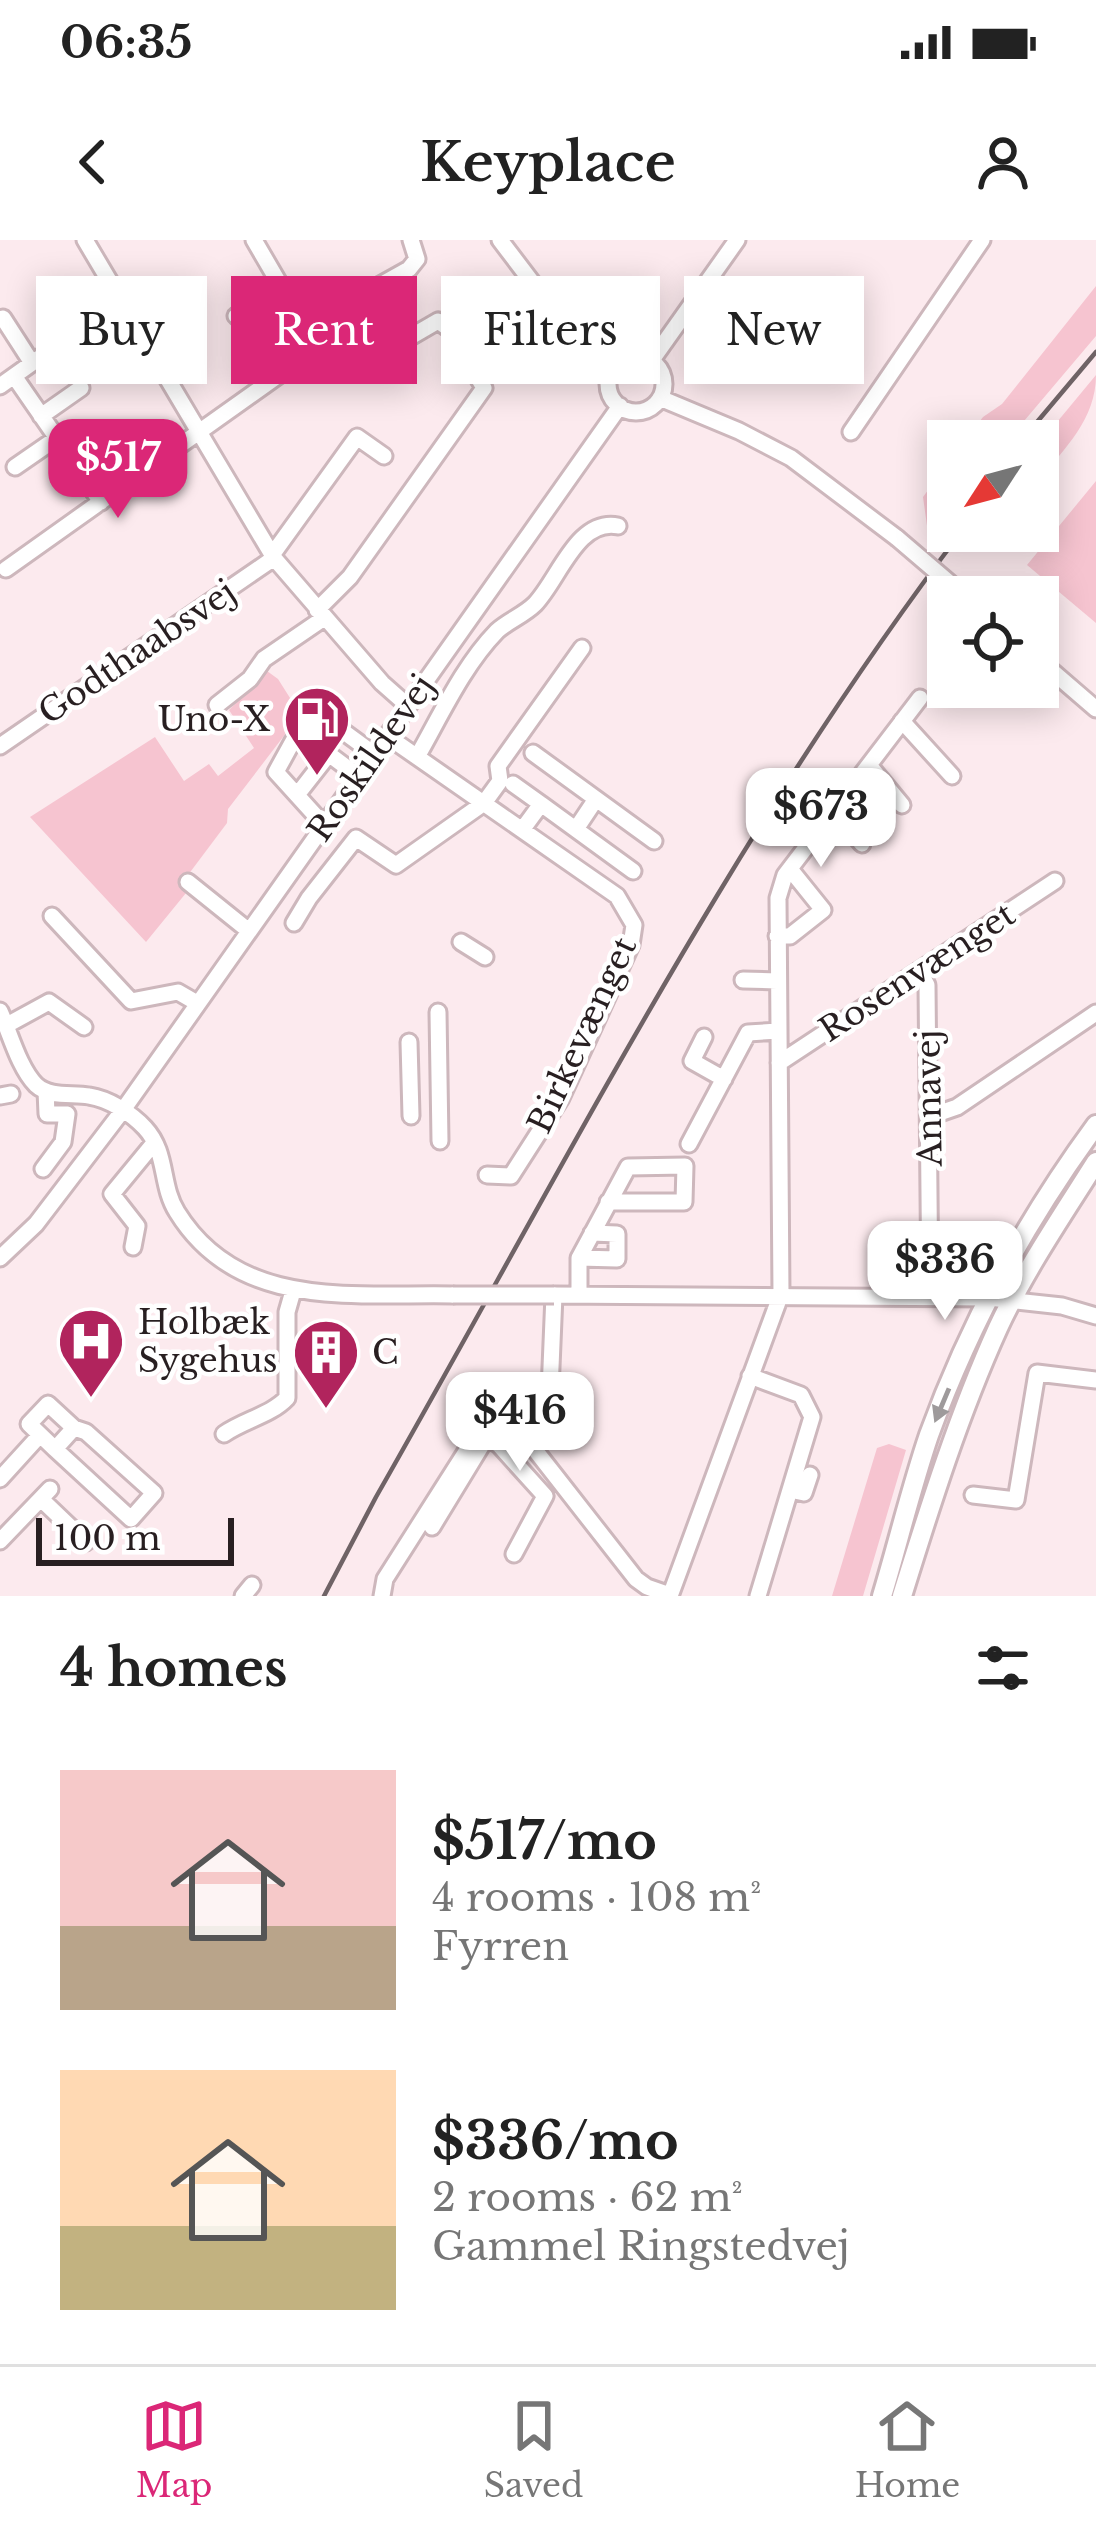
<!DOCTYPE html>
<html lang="en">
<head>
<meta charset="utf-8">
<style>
	body { margin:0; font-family:"Libre Baskerville",serif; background:#f6f6f6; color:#222; height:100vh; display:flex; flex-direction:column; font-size:45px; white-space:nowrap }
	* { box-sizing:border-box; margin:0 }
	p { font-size:39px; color:#767676 }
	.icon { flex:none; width:66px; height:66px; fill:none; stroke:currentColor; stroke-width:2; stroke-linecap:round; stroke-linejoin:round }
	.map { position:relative; height:1356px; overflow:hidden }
	.sheet { display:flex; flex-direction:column; background:#fff; flex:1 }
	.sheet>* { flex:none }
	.guide { position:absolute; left:36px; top:36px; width:1026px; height:108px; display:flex; gap:24px }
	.needle { width:78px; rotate:234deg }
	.buttons { position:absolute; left:927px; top:180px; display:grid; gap:24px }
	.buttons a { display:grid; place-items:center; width:132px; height:132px; border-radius:0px; background:#fff; box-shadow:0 6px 30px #0003; font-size:60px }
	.scale { position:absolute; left:36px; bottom:30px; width:198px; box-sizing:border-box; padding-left:12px; border:6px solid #281f21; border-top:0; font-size:33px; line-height:42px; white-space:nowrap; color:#281f21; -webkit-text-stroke:9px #fff; paint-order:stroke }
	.price { position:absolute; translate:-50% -102px; padding:0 27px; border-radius:24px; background:#fff; color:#222; font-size:39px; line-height:78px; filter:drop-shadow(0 3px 6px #0008) }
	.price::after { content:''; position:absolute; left:50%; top:72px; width:36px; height:27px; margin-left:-18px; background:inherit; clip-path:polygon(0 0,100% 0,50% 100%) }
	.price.active { background:#db2777; color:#fff }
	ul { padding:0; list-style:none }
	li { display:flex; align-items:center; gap:36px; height:300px; padding:0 60px }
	li span { display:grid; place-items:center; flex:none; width:336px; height:240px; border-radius:0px; color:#555 }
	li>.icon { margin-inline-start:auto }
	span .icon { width:144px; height:144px; fill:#fffc; stroke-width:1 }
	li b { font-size:51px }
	h2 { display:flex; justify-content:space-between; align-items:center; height:144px; padding:0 60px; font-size:51px }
	.pill { padding:0 42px; border-radius:0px; background:#fff; box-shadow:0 6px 30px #0003; font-size:42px; line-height:108px }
	.pill.active { background:#db2777; color:#fff }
	.status { display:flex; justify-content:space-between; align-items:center; height:84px; padding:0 60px; background:#fff; direction:ltr }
	.status svg { height:33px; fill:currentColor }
	header { display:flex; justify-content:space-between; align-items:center; height:156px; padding:0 60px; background:#fff; font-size:54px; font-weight:600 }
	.menu { display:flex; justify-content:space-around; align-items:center; height:168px; border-top:3px solid #e0e0e0; background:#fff; font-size:33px; color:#767676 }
	.menu a { display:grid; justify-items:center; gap:6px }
	.menu .active { color:#db2777 }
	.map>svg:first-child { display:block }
</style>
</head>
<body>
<div class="status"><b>06:35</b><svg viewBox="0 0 49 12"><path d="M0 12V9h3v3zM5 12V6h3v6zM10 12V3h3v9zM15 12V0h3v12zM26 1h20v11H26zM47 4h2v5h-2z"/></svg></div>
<header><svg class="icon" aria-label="back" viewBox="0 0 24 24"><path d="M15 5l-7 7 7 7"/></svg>Keyplace<svg class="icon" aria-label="person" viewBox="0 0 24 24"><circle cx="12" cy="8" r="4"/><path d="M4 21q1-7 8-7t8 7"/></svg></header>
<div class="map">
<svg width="1096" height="1356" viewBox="0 0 1096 1356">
	<rect width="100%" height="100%" fill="#fceaee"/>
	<path fill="#f6c4d0" d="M1096,46V96L1007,201H965L983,177L1002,164Z
		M1096,135C1096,179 1065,208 1038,241V205Z
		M948,223V281L935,298L928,293L923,257Z
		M1096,241V383L1027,325Z
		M267,431L278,439L297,469L293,484L228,569L227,583L182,643L186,653L146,702L30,577L155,497L184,541L209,524L218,536L254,508L229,470Z
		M889,1204L906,1210L863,1356H832L877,1208Z"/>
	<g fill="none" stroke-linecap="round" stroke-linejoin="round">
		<defs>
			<path id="minor" d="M85,0L274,318L382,443L408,466
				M500,0L557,75L615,126
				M236,76L282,47
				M3,78L32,123
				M305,87L409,29L417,19L411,0
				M608 144a28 28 0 1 1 56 0a28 28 0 1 1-56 0Z
				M652,120L737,0
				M14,136L101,262
				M0,146L122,59
				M660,158L739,191L791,218L897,298
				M41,176L81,148
				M851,192L982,0
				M15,227L57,198
				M272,315L357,197L384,216
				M6,329L317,108L254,0
				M317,370L350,337L484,148L449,89L438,81L395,106
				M1038,419L1096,469
				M217,465L250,439L264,419L324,378
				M329,481L374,514
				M902,481L952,536
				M302,494L358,536
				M387,496L617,656L634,685L631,705L561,858L511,936L487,935
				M293,501L276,532L324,585
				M0,506L274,318
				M533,513L654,601
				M417,517C441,475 463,426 497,391C508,381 524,375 535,364C559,339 577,278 618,286
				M869,525L902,565
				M513,544L541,564
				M297,555L329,514
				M834,571L862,604
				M576,589L596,559
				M522,590L541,564L633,631
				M188,642L249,691
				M52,676L131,761L178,752L197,763
				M294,683L309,658L356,598L396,625L484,563L500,541L498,526L582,408
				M777,696H790L823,670L790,629
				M461,702L485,717
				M920,732L927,745L930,1058
				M743,740L777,741
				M0,771C10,793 19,828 36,845C50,858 72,853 89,856C109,859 131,873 145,888C168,913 160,945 177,972C238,1071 353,1053 453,1055
				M438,772L440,901
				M7,785L49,762L84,787
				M704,797L692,821L724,839
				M409,802L411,876
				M779,823L1055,641
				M0,856L11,854
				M931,876L957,867L1096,773
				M689,904L748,793L778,791
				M43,929L63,902L67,874H47L46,851
				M133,1007L137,986L112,954L154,903
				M0,1018L36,984L123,870L620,166
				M579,1018L617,1019V994L592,993
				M579,1055V1018L628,927L685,926L684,962H608
				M750,1136L801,1155L812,1177L758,1356
				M48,1164L74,1188L55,1209L29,1184Z
				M224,1194C244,1180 271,1175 287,1158V1072L293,1051
				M488,1198L499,1205L545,1256L514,1314
				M55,1209L131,1279L154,1253L86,1192L74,1188
				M0,1239L40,1195
				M790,1250L804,1253L810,1235
				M973,1255L1016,1260L1037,1133L1096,1140
				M41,1259L86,1302
				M432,1287L491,1190
				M0,1301L50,1249
				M670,1355L647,1347L636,1339L514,1183L550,1151L554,1055L989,1058L1062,1066L1096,1076
				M243,1356L252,1345
				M382,1356L385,1339L474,1199L492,1187L514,1183
				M670,1356L781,1054L778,658L785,635L920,458"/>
			<path id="major" d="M882,1356C898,1303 911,1248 929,1195C969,1085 1027,979 1096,885
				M902,1356C930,1266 959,1174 998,1088C1025,1030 1062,976 1096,922"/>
		</defs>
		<use href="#minor" stroke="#cdb7bc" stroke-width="21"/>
		<use href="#major" stroke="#cdb7bc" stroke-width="24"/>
		<use href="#minor" stroke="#fff" stroke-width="15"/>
		<use href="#major" stroke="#fff" stroke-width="18"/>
		<path stroke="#6f6366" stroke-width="4.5" d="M1021,201L1096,112
			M324,1356L376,1257C562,931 733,591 962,291"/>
		<defs>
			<path id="minor-bridge" d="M897,298L959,351
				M453,1055H554"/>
		</defs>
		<use href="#minor-bridge" stroke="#cdb7bc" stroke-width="21" stroke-linecap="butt"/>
		<use href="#minor-bridge" stroke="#fff" stroke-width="15"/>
	</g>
	<defs><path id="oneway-solid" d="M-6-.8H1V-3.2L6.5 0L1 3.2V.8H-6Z" transform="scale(3)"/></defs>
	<use fill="#9e9a9b" href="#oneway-solid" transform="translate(942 1165) rotate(113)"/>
	<defs>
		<symbol id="fuel-pin" viewBox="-11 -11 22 30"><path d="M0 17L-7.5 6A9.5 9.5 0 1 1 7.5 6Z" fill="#b1245d" stroke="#fff"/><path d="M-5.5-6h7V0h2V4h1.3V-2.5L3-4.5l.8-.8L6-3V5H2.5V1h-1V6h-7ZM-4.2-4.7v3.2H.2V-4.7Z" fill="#fff"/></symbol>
		<symbol id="hospital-pin" viewBox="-11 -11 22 30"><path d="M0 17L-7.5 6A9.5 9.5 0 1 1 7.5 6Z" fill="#b1245d" stroke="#fff"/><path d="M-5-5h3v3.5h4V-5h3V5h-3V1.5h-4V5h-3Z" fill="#fff"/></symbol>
		<symbol id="building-pin" viewBox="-11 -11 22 30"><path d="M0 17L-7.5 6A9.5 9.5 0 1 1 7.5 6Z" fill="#b1245d" stroke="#fff"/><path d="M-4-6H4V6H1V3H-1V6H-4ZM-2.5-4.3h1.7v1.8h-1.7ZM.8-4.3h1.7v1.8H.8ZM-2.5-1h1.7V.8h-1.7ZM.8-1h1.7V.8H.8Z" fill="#fff"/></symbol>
	</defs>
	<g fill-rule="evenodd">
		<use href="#fuel-pin" x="279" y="441" width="76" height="104"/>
		<use href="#hospital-pin" x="53" y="1063" width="76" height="104"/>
		<use href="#building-pin" x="288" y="1074" width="76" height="104"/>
	</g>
	<g text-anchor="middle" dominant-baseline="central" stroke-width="9" stroke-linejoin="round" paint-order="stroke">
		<g font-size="33" fill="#281f21" stroke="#fff">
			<text transform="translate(137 412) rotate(-34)">Godthaabsvej</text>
			<text transform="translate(371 518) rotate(-55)">Roskildevej</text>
			<text transform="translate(917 732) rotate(-33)">Rosenvænget</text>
			<text transform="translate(582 795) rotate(-65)">Birkevænget</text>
			<text transform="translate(929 858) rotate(-91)">Annavej</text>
		</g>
		<g font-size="33" fill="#281f21" stroke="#fff" text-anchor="start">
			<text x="270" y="479" text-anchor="end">Uno-X</text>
			<text x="138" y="1082">Holbæk<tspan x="138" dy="38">Sygehus</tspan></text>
			<text x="372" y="1112">C</text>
		</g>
	</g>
</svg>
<div class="buttons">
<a><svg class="needle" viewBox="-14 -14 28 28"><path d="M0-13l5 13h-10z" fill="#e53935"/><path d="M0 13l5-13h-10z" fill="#767676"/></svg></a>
<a><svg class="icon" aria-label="locate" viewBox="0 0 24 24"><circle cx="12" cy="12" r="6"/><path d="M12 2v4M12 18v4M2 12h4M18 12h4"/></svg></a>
</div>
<div class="scale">100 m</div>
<b class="price active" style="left:118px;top:281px">$517</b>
<b class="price" style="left:821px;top:630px">$673</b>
<b class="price" style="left:945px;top:1083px">$336</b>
<b class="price" style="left:520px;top:1234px">$416</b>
<div class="guide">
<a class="pill">Buy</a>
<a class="pill active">Rent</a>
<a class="pill">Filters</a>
<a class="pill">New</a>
</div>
</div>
<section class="sheet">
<h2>4 homes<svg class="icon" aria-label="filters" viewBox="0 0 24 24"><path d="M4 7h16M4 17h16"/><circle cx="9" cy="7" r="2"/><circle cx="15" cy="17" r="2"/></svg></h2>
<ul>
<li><span style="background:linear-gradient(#f6c9c9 65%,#b9a48a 0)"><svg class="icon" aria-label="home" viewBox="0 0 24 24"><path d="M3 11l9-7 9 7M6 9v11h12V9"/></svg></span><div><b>$517/mo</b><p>4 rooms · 108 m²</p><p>Fyrren</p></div></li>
<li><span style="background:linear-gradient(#ffd9b3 65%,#c2b280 0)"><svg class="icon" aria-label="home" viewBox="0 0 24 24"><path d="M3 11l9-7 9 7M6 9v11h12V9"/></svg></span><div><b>$336/mo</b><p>2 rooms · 62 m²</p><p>Gammel Ringstedvej</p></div></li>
</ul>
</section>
<nav class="menu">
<a class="active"><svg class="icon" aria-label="map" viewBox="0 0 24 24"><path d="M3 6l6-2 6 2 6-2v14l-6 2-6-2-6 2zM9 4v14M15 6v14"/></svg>Map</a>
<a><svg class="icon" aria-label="saved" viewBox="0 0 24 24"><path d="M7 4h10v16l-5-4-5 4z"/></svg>Saved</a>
<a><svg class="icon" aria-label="home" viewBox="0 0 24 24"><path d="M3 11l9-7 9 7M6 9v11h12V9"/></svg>Home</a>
</nav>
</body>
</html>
